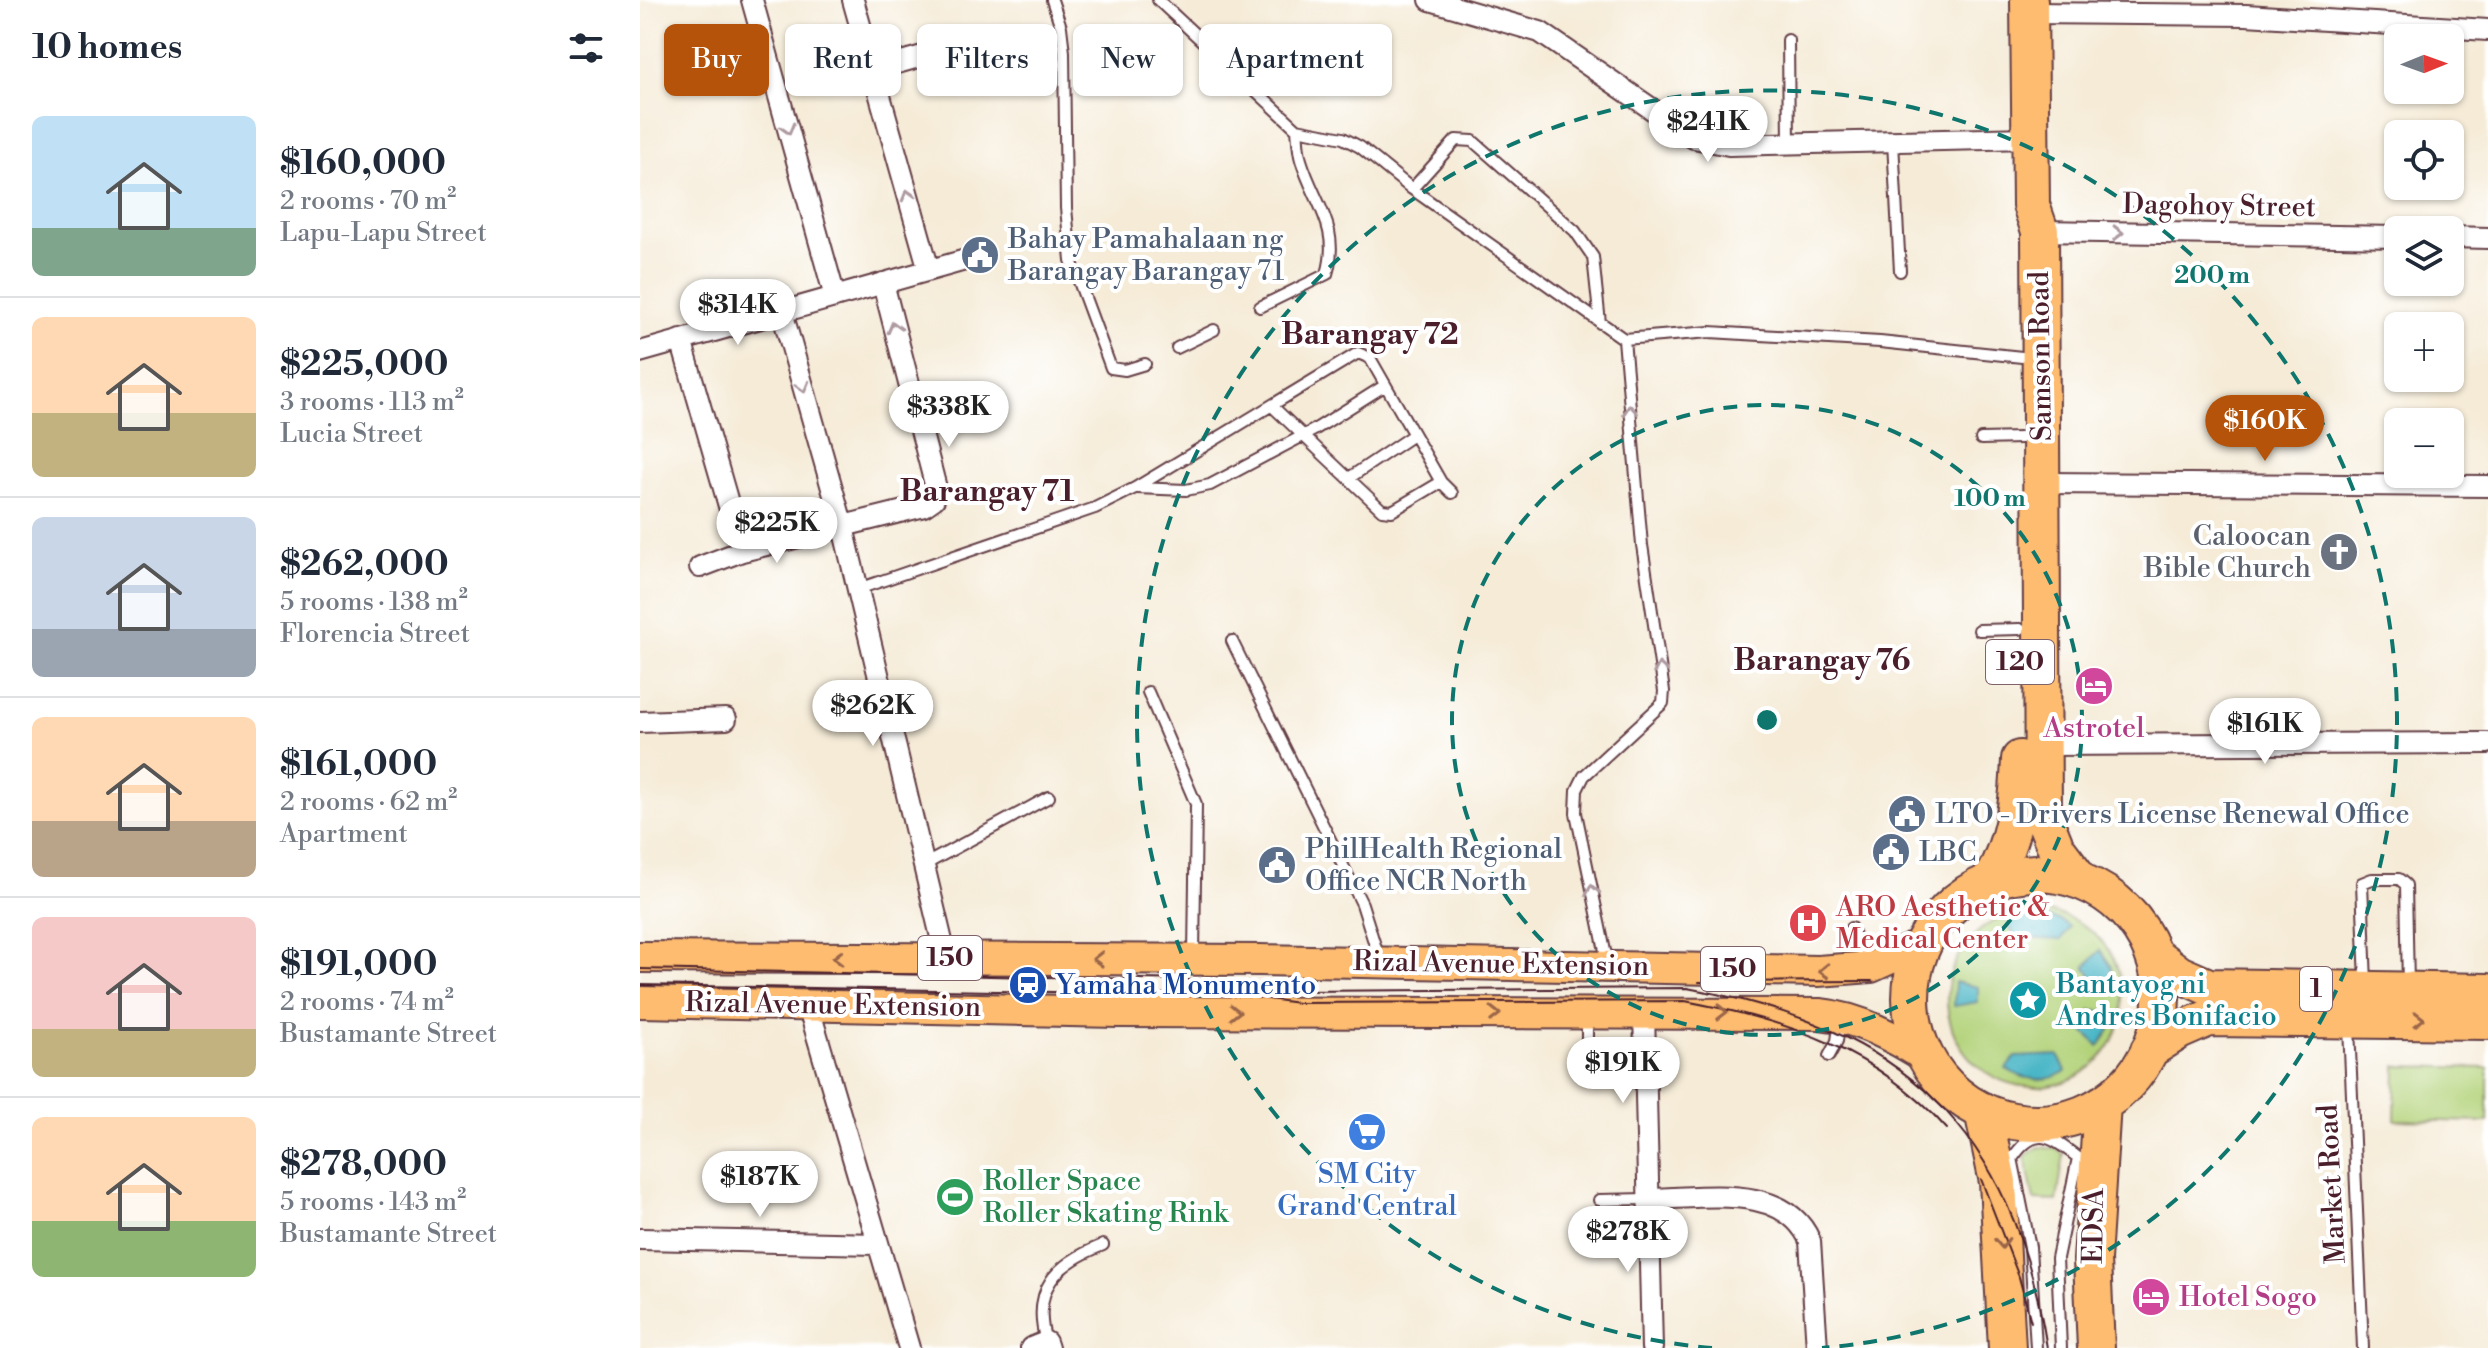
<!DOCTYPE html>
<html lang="en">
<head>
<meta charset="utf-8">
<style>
	body { margin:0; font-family:"Libre Bodoni",serif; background:#f6f6f7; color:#1f2937; height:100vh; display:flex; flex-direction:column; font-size:30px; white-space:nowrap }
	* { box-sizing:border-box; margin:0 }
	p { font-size:26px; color:#747a83 }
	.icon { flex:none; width:44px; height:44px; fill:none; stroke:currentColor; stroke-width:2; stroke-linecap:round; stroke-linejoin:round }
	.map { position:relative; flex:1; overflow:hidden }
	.panel { display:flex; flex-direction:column; background:#fff; width:640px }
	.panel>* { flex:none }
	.hud { position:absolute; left:24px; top:24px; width:760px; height:72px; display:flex; gap:16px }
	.needle { width:52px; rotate:89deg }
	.buttons { position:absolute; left:1744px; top:24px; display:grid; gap:16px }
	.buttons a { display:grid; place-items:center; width:80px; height:80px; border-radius:12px; background:#fff; box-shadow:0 2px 6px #0004; font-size:40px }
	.price { position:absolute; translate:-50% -68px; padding:0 18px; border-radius:28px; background:#fff; color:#222; font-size:26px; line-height:52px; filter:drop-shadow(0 2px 4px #0008) }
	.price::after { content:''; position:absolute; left:50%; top:48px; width:24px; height:18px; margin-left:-12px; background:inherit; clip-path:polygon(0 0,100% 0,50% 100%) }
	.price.active { background:#b45309; color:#fff }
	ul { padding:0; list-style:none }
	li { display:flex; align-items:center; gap:24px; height:200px; padding:0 32px }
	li+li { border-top:2px solid #e0e1e3 }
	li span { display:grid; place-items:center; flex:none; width:224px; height:160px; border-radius:12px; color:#555 }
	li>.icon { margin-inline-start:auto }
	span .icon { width:96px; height:96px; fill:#fffc; stroke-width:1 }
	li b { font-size:34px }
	h2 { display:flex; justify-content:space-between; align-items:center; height:96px; padding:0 32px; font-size:34px }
	.pill { padding:0 28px; border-radius:12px; background:#fff; box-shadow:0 2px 6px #0004; font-size:28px; line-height:72px }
	.pill.active { background:#b45309; color:#fff }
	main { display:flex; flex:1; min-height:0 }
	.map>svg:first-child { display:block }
</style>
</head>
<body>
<main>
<section class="panel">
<h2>10 homes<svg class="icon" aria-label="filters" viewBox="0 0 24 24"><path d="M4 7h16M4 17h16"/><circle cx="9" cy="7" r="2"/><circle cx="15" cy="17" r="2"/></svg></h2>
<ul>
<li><span style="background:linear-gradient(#bfe0f5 70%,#7fa58c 0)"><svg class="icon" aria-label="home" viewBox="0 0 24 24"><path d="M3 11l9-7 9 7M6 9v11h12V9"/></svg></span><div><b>$160,000</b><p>2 rooms · 70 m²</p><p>Lapu-Lapu Street</p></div></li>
<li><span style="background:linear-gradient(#ffd9b3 60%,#c2b280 0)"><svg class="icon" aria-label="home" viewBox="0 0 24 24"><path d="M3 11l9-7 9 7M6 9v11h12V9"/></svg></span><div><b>$225,000</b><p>3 rooms · 113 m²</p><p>Lucia Street</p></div></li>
<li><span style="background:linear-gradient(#c9d6e8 70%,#9aa5b1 0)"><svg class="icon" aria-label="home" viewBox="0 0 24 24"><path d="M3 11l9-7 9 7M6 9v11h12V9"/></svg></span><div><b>$262,000</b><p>5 rooms · 138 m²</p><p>Florencia Street</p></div></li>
<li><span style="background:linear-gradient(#ffd9b3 65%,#b9a48a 0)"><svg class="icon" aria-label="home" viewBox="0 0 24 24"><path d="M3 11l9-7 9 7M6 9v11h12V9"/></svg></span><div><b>$161,000</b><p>2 rooms · 62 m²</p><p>Apartment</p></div></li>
<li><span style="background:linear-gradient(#f6c9c9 70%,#c2b280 0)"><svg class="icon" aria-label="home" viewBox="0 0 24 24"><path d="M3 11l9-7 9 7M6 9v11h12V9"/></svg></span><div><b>$191,000</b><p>2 rooms · 74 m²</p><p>Bustamante Street</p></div></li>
<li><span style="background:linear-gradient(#ffd9b3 65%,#8fb573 0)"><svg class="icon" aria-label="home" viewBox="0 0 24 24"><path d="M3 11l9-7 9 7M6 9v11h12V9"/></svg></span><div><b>$278,000</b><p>5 rooms · 143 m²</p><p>Bustamante Street</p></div></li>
</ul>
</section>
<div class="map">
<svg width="1848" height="1348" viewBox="0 0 1848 1348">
	<rect width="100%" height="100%" fill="#fff"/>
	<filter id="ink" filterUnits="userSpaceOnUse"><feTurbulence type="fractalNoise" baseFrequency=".0125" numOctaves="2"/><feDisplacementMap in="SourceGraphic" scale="16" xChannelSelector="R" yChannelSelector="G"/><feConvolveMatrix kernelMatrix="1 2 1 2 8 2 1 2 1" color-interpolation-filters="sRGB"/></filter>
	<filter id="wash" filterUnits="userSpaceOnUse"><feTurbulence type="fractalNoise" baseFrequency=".006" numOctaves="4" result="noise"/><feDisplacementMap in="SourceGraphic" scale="32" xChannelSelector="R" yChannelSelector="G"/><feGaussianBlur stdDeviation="1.8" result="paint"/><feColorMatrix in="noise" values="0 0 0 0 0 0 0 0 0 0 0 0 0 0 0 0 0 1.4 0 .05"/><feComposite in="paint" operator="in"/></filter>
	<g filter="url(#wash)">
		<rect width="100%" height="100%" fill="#f5ebd7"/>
		<path fill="#b3d37a" stroke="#7e7952" stroke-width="2" d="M1307 999a88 88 0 1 1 176 0a88 88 0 1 1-176 0Z
			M1756,1066L1848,1068V1122L1755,1120Z
			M1399,1147L1416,1149L1424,1154L1417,1201L1394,1200L1385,1156Z"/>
		<path fill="#4ab6c6" stroke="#4a6a78" stroke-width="2" d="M1401,916L1420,920L1430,927L1421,940L1376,938L1368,925L1379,918Z
			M1460,950L1471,966L1474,986L1451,985V974L1445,967Z
			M1315,982L1338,987V1002L1314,1006Z
			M1451,1011H1474L1470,1030L1459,1046L1443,1031L1451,1021Z
			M1418,1055L1426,1071C1406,1084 1386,1081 1366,1069L1375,1057Z"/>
	</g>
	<g filter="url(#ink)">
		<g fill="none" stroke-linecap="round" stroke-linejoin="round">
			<defs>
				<path id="lane" d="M412,0L421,27L424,52L426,208L431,260L471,368L485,370L505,364
					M518,0L657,129L703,138L720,147L772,189L984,339L1070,332L1240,342L1382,357
					M1148,40L1149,145
					M1253,142L1260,271
					M772,189L816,140L833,141L935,231L953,257L960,323
					M620,307L687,274C701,227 674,203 661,160C658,150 658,139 657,129
					M537,348L574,330
					M632,406L742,510L752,511L801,482
					M1341,439L1381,438
					M709,478L773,435
					M497,488L546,490L570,485L674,430L744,386
					M218,589L455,508L495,488L718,353L730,358L801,482L812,493
					M1339,630L1380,629
					M592,641L722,904L739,958
					M1353,670H1380
					M508,692L556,804L554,956
					M284,865L409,797
					M1211,928L1228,962
					M971,963L965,951L936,813L937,790L944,776L1023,703L1024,691L1002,545L984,339
					M1726,983L1722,883L1732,879H1759L1766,885L1768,986
					M947,1015V1039
					M1709,1027L1723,1348
					M1189,1056L1197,1041L1200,1020
					M1372,1158L1390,1247L1396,1348
					M1370,1162C1397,1119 1413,1140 1443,1161
					M959,1200L1007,1199
					M406,1342C391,1289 415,1264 463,1245
					M1421,1348L1417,1258L1438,1158"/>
				<path id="street" d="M112,0L195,297
					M213,0L289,270
					M790,0L900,32L1054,138L1089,145L1390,138
					M1389,13L1606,15L1848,30
					M233,70L342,39
					M1400,231L1758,237
					M1810,237L1848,238
					M142,312L203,527L306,958
					M41,340L102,551
					M0,352L322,261
					M1402,483L1848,486
					M60,567L102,551L284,506L294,499L296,488L243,283
					M0,722L86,719
					M1402,745L1848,743
					M168,1005L269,1348
					M1004,1011L1012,1348
					M1007,1199C1061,1199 1144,1181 1170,1241L1177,1348
					M0,1239L238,1244
					M391,1348L406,1342L408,1348"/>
				<path id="primary" d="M0,957L620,960L1178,971L1231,967L1284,943
					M0,1002L478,1012L1180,1014C1219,1018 1254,1037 1287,1058"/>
				<path id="highway" d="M1389,0L1391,205L1400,231L1403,816L1416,848L1441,881
					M1271 998a125 125 0 1 1 250 0a125 125 0 1 1-250 0Z
					M1352,880C1374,837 1378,808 1380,759
					M1513,954L1539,974L1569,987L1848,992
					M1509,1050L1539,1031L1569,1018L1848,1021
					M1343,1111L1358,1182L1367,1348
					M1456,1348L1452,1260L1462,1104"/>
			</defs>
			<use href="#lane" stroke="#643e45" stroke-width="14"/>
			<use href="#street" stroke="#643e45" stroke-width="24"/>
			<use href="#primary" stroke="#643e45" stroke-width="34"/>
			<use href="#highway" stroke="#643e45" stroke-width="40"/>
			<use href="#lane" stroke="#fff" stroke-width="10"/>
			<use href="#street" stroke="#fff" stroke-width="20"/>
			<use href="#primary" stroke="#fdbc70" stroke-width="30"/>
			<use href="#highway" stroke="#fdbc70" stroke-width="36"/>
			<path stroke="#4a1f2b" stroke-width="2" d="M0,969L599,981L659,991L1047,988C1263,1027 1373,1128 1407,1348
				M1059,982L1232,981
				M0,985L598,995L658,1003L1045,1001C1146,1020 1237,1050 1307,1129
				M1341,1179L1379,1277L1391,1322"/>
		</g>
		<defs><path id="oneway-chevron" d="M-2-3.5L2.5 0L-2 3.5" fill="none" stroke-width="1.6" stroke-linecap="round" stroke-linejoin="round" transform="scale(2)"/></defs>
		<g stroke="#ae9aa0">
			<use href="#oneway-chevron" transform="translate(148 129) rotate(74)"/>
			<use href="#oneway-chevron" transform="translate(268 195) rotate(-106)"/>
			<use href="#oneway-chevron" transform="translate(1478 233) rotate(1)"/>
			<use href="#oneway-chevron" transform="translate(254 327) rotate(-105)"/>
			<use href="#oneway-chevron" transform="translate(163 387) rotate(74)"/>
			<use href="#oneway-chevron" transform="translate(990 410) rotate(-95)"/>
			<use href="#oneway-chevron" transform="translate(1020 668) rotate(-100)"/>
			<use href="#oneway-chevron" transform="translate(952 890) rotate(-102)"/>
		</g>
		<g stroke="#9b664a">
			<use href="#oneway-chevron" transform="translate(198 958) rotate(-180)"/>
			<use href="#oneway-chevron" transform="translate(458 959) rotate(-180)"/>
			<use href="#oneway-chevron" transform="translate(1184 971) rotate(178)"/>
			<use href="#oneway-chevron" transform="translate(595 1012)"/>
			<use href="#oneway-chevron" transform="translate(1082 1012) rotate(1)"/>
			<use href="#oneway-chevron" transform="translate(855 1014) rotate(1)"/>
			<use href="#oneway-chevron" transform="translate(1779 1019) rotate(1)"/>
			<use href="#oneway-chevron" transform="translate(1362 1243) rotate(87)"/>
		</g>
	</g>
	<g fill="none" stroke="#0f766e" stroke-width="4" stroke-dasharray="14 10">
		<circle cx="1127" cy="720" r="315"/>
		<path d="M1072 1348A630 630 0 1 1 1182 1348"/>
	</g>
	<defs>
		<symbol id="civic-disc" viewBox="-11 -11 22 22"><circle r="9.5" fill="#5c6f8a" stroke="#fff"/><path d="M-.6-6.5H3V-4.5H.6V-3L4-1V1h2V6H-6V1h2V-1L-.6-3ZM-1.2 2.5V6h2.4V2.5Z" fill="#fff"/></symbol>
		<symbol id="church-disc" viewBox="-11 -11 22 22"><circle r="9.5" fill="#6b7280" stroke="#fff"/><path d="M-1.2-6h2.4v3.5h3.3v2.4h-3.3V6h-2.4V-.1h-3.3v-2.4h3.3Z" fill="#fff"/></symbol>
		<symbol id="hotel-disc" viewBox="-11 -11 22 22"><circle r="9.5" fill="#d1479c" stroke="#fff"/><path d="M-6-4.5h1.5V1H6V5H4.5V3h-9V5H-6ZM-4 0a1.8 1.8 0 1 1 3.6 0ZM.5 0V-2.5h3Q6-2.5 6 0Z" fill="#fff"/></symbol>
		<symbol id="hospital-disc" viewBox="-11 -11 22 22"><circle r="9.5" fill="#e0444e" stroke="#fff"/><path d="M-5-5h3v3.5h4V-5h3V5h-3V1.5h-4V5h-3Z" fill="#fff"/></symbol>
		<symbol id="station-disc" viewBox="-11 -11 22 22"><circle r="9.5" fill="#1a4fb4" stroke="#fff"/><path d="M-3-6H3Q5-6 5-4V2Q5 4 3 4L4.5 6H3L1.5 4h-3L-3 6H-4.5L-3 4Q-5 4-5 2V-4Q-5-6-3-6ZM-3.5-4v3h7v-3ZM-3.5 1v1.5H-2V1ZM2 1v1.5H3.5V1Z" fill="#fff"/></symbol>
		<symbol id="sight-disc" viewBox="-11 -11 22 22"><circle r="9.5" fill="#0f9aa8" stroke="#fff"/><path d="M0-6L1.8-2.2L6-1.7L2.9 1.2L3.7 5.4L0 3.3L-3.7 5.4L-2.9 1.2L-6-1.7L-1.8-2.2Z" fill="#fff"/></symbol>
		<symbol id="supermarket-disc" viewBox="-11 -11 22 22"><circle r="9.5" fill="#3f7fe0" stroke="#fff"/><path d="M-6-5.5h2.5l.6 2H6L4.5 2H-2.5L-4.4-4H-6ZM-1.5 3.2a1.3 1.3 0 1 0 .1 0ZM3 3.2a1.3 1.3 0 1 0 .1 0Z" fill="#fff"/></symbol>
		<symbol id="stadium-disc" viewBox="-11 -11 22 22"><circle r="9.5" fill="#2e9e5b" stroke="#fff"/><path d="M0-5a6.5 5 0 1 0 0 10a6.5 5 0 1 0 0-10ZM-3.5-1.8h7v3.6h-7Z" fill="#fff"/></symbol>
	</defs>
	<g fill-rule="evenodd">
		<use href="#civic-disc" x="318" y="233" width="44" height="44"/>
		<use href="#church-disc" x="1677" y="530" width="44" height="44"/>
		<use href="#hotel-disc" x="1432" y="664" width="44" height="44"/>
		<use href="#civic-disc" x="1245" y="792" width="44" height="44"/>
		<use href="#civic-disc" x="1229" y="830" width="44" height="44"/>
		<use href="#civic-disc" x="615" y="843" width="44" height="44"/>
		<use href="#hospital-disc" x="1146" y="901" width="44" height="44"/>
		<use href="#station-disc" x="366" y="963" width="44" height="44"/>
		<use href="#sight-disc" x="1366" y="978" width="44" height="44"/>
		<use href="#supermarket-disc" x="705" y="1110" width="44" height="44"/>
		<use href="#stadium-disc" x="293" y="1175" width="44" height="44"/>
		<use href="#hotel-disc" x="1489" y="1275" width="44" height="44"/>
	</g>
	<g text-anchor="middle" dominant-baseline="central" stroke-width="8" stroke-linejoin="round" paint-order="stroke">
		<g fill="#fff" stroke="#80626b" stroke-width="2">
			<rect x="1346" y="640" width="68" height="44" rx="6"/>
			<rect x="278" y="936" width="64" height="44" rx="6"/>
			<rect x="1061" y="947" width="64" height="44" rx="6"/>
			<rect x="1660" y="967" width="32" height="44" rx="6"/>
		</g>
		<g font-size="26" font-weight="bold" fill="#4a1f2b">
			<text x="1380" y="662">120</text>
			<text x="310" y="958">150</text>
			<text x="1093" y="969">150</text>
			<text x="1676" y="989">1</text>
		</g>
		<g font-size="28" fill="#4a1f2b" stroke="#fff">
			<text transform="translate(1579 206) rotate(1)">Dagohoy Street</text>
			<text transform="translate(1401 356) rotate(-91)">Samson Road</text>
			<text transform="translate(861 964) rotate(1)">Rizal Avenue Extension</text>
			<text transform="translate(193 1005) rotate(1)">Rizal Avenue Extension</text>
			<text transform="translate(1692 1184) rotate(-93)">Market Road</text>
			<text transform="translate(1454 1226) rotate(-89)">EDSA</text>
		</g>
		<g font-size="28" fill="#4e5e75" stroke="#fff" text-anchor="start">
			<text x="368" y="239">Bahay Pamahalaan ng<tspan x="368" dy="32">Barangay Barangay 71</tspan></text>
			<text x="1295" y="814">LTO - Drivers License Renewal Office</text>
			<text x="665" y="849">PhilHealth Regional<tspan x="665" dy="32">Office NCR North</tspan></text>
			<text x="1279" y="852">LBC</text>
		</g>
		<g font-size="28" fill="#5b616d" stroke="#fff" text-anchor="end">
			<text x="1671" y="536">Caloocan<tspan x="1671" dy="32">Bible Church</tspan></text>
		</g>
		<g font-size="28" fill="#b23c85" stroke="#fff">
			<text x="1454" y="728">Astrotel</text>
			<text x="1539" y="1297" text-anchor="start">Hotel Sogo</text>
		</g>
		<g font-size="28" fill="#be3a42" stroke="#fff" text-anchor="start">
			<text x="1196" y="907">ARO Aesthetic &amp;<tspan x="1196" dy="32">Medical Center</tspan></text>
		</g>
		<g font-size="28" fill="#0d838f" stroke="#fff" text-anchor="start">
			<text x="1416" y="984">Bantayog ni<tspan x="1416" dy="32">Andres Bonifacio</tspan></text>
		</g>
		<g font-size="28" fill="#164399" stroke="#fff" text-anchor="start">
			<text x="416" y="985">Yamaha Monumento</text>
		</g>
		<g font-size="28" fill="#366cbe" stroke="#fff">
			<text x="727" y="1174">SM City<tspan x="727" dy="32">Grand Central</tspan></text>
		</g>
		<g font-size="28" fill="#27864d" stroke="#fff" text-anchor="start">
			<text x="343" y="1181">Roller Space<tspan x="343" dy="32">Roller Skating Rink</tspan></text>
		</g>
		<g font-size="30" font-weight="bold" fill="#4a1f2b" stroke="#fff">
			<text x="730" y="335">Barangay 72</text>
			<text x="347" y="492">Barangay 71</text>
			<text x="1182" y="661">Barangay 76</text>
		</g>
	</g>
	<circle cx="1127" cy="720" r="12" fill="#0f766e" stroke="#fff" stroke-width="4"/>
	<g font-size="24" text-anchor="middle" font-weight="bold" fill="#0f766e" stroke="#fff" stroke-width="8" stroke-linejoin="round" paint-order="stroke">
		<text x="1572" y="283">200 m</text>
		<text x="1350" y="506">100 m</text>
	</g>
</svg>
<div class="buttons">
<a><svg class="needle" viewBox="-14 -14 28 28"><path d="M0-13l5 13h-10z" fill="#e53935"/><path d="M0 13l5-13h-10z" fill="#747a83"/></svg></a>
<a><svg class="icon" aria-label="locate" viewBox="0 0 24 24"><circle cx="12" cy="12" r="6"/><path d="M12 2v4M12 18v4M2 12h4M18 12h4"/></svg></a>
<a><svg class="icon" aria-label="layers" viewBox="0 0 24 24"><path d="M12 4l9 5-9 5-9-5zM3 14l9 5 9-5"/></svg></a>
<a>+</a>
<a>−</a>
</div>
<b class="price" style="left:1068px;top:164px">$241K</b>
<b class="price" style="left:98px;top:347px">$314K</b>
<b class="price" style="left:309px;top:449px">$338K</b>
<b class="price active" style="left:1625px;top:463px">$160K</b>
<b class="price" style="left:137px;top:565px">$225K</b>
<b class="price" style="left:233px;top:748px">$262K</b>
<b class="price" style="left:1625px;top:766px">$161K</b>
<b class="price" style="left:983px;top:1105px">$191K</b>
<b class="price" style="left:120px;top:1219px">$187K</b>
<b class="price" style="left:988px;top:1274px">$278K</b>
<div class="hud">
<a class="pill active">Buy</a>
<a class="pill">Rent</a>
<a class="pill">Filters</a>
<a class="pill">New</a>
<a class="pill">Apartment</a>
</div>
</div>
</main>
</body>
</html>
